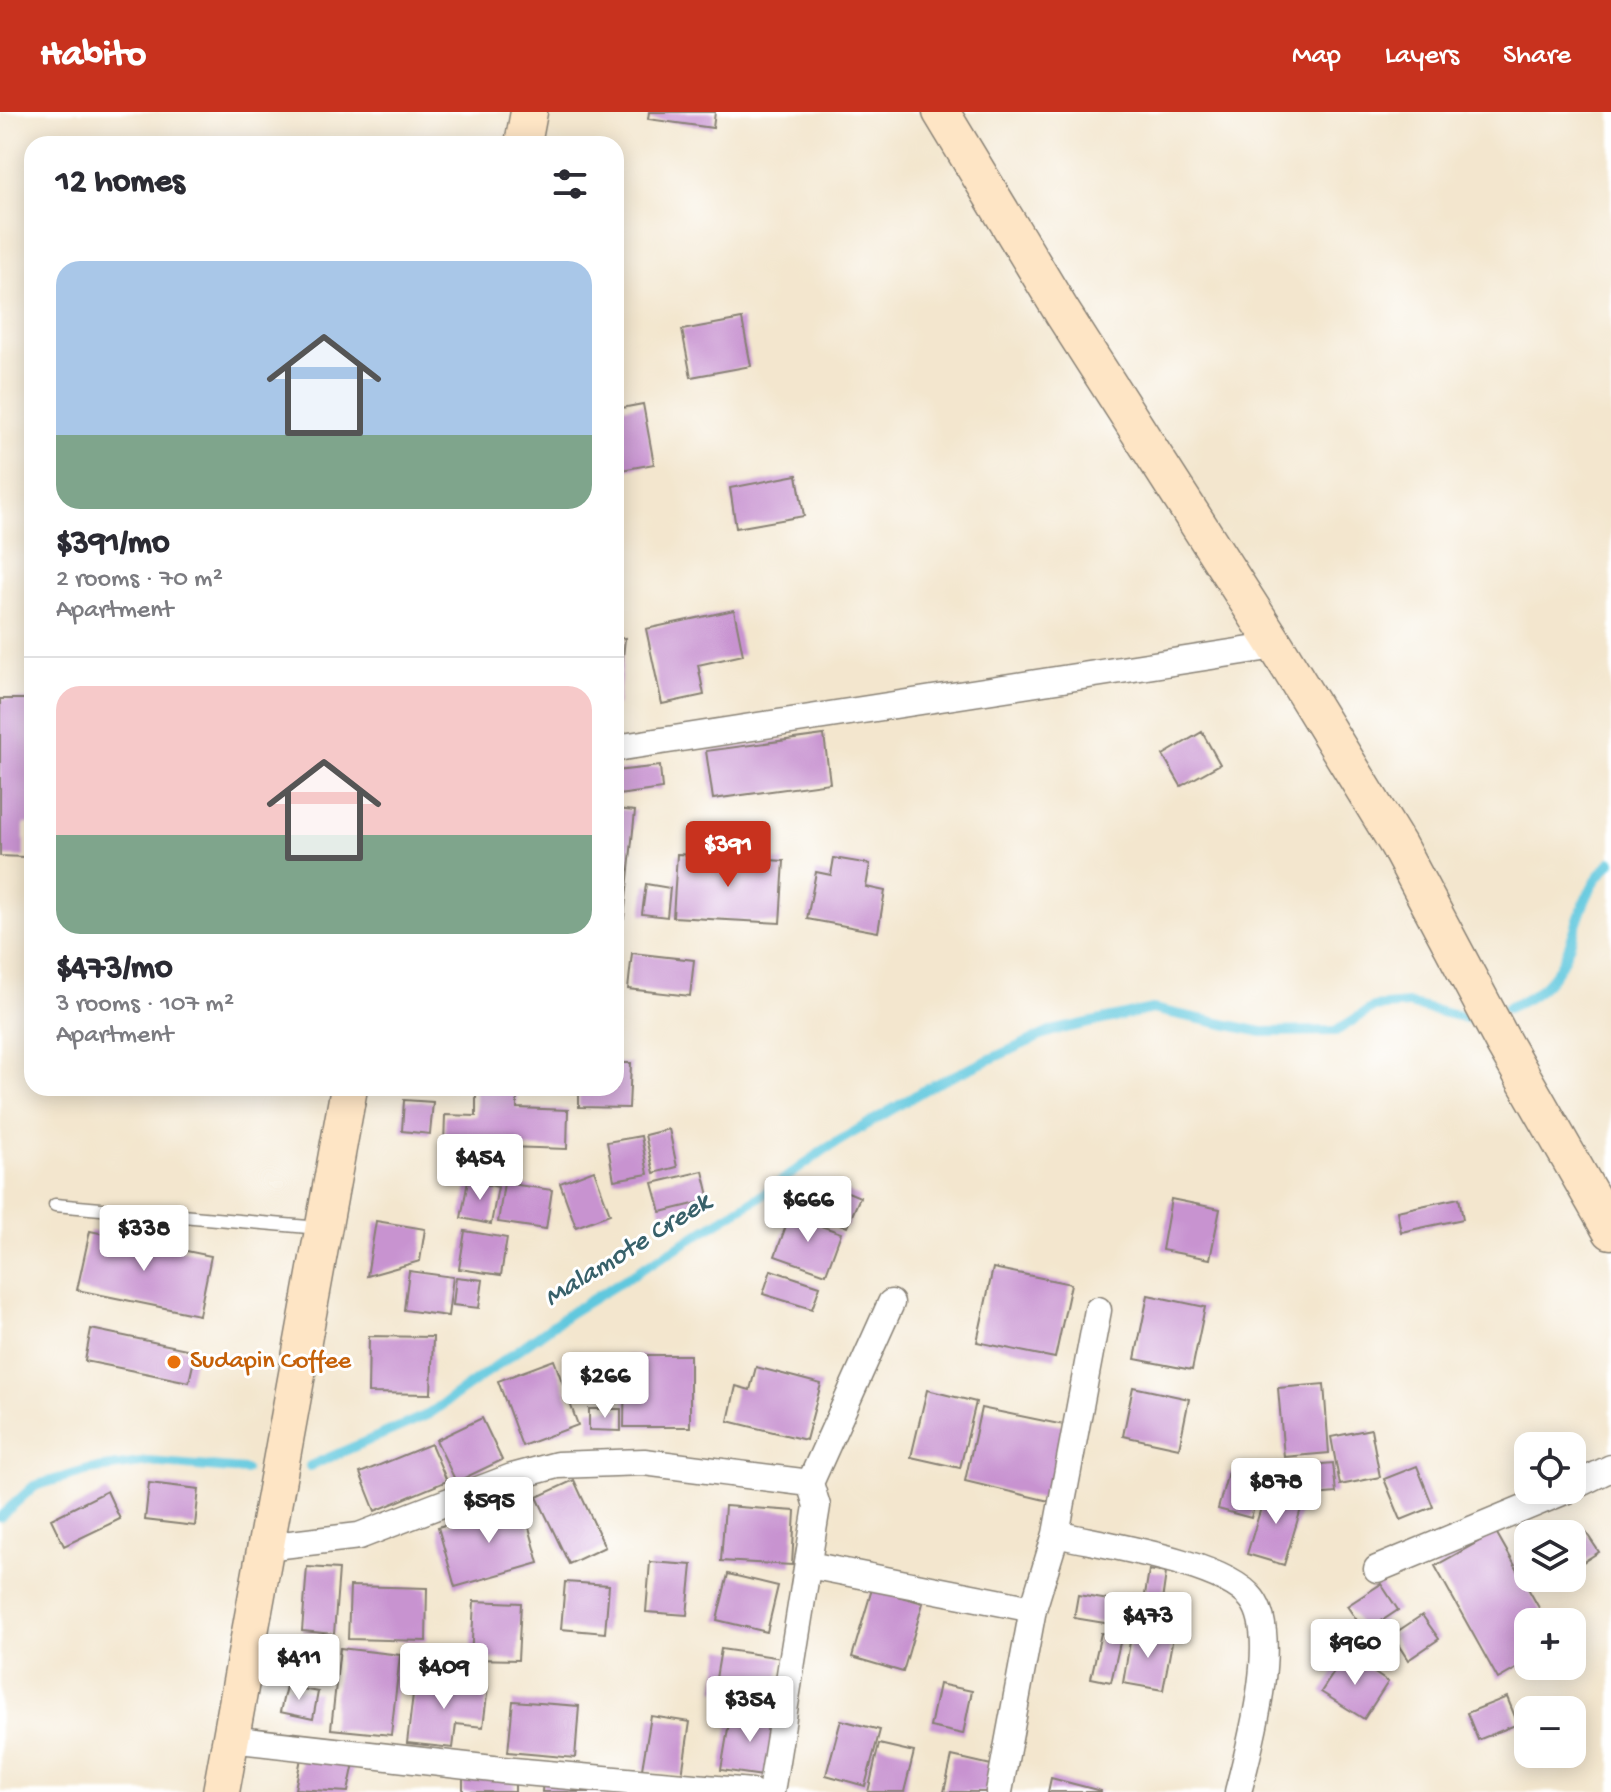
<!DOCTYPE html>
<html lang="en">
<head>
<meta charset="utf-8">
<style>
	body { margin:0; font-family:"Gochi Hand",sans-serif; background:#f2f2f3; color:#2b2b33; height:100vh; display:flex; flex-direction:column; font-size:30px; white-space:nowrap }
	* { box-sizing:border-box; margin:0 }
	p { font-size:26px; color:#7c7c81 }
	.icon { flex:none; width:44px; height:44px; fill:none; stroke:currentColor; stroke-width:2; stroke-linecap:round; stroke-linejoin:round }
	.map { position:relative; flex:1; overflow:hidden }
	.drawer { position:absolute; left:24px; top:24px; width:600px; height:960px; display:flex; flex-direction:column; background:#fff; border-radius:24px; box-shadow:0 4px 20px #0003 }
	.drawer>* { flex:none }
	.fabs { position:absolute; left:1514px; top:1320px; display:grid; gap:16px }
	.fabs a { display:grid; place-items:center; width:72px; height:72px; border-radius:16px; background:#fff; box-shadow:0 4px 20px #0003; font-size:40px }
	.price { position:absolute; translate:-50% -68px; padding:0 18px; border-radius:8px; background:#fff; color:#222; font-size:26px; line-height:52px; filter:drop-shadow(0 2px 4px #0008) }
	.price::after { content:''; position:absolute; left:50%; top:48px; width:24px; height:18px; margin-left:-12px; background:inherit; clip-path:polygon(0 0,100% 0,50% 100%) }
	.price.on { background:#c8321e; color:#fff }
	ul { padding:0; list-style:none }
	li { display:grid; align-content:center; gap:16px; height:424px; padding:0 32px }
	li+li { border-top:2px solid #e1e1e2 }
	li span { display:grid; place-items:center; height:248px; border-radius:24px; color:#555 }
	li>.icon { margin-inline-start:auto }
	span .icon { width:144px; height:144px; fill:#fffc; stroke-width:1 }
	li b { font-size:34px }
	h2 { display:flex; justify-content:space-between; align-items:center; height:96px; padding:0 32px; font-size:34px }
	header { display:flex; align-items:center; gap:48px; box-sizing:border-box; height:112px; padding:0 40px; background:#c8321e; color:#fff }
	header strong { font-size:38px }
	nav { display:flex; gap:44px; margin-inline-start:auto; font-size:28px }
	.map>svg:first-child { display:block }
</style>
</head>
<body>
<header>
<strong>Habito</strong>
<nav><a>Map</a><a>Layers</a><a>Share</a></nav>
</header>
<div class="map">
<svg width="1611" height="1680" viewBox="0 0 1611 1680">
	<rect width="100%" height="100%" fill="#fff"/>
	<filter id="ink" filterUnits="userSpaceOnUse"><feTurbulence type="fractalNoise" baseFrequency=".0125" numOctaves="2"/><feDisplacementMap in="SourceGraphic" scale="16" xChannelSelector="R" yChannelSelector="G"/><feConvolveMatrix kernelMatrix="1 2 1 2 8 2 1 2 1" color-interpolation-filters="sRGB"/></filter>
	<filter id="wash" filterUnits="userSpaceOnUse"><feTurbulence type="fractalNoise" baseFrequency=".006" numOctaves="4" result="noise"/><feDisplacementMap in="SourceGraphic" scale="32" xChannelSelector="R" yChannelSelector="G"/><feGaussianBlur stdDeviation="1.8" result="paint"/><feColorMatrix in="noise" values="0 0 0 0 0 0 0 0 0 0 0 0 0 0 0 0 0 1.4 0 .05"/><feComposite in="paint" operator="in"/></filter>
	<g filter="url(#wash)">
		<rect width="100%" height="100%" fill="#f3e6ce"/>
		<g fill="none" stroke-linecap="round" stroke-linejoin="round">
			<path stroke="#61c8de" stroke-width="10" d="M1507,896C1588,866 1560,801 1611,750
				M310,1354L429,1302L570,1201L764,1082L824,1038L931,974L1052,919L1152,897L1262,920L1336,919L1374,895L1408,892L1474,908
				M0,1405L34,1374L89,1358L149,1350L245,1358"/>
		</g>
		<g id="blocks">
			<path fill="#c893d0" d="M649,0H715L713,16L648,7Z
				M742,207L751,254L691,265L682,218Z
				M643,292L654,352L616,359V297Z
				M797,363L804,404L736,416L730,376Z
				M734,498L743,543L698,553L704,583L662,592L646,517Z
				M625,526L618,594H616V527Z
				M0,587H32V712H24V745L0,744Z
				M1202,620L1220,652L1181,674L1163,643Z
				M824,623L830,671L713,687L706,639Z
				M660,654L662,677L618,683L616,659Z
				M616,697L635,699L624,806L616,805Z
				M677,742L784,749L780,811L673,805Z
				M834,746L870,752L866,775L885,779L878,820L807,807L816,760L831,763Z
				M646,772L670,776L667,805L642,802Z
				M632,841L694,848L690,884L628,877Z
				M616,951H631L629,996L579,995V976H616Z
				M476,976L517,977V996L568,998L567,1037L444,1033L445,1003L476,1004Z
				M404,988L433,990L430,1022L402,1019Z
				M669,1017L677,1055L654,1061L645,1023Z
				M641,1024L648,1062L614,1068L607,1030Z
				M594,1058L610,1102L576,1115L560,1071Z
				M703,1059L710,1088L661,1100L653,1071Z
				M468,1069L498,1075L491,1112L461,1106Z
				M824,1070L860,1085L847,1115L811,1100Z
				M504,1071L552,1078L546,1117L498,1110Z
				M1459,1086L1463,1107L1401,1120L1397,1099Z
				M1171,1087L1220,1097L1210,1147L1162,1138Z
				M790,1103L841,1121L826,1162L775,1144Z
				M376,1109L425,1117L420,1149L367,1164Z
				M90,1119L211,1144L199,1203L77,1178Z
				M465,1119L507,1126L501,1163L459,1157Z
				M993,1156L1071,1172L1055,1246L977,1230Z
				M771,1158L820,1174L812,1197L763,1182Z
				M409,1159L453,1165L448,1204L404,1198Z
				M456,1165L483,1168L479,1196L453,1193Z
				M1148,1183L1205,1195L1192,1258L1135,1247Z
				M91,1217L196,1239L189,1270L85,1249Z
				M369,1224L433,1225L431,1282L368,1281Z
				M625,1243H690V1315H624Z
				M554,1248L578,1313L522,1334L498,1269Z
				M756,1255L821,1272L806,1328L728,1309L736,1274L750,1278Z
				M1324,1272L1329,1341L1284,1345L1278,1276Z
				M1133,1275L1189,1287L1179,1336L1123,1324Z
				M927,1278L976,1290L960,1356L911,1345Z
				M981,1296L1064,1313L1049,1389L965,1369Z
				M589,1297H621V1319L589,1318Z
				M482,1306L502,1348L456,1370L436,1328Z
				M1371,1317L1380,1365L1340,1373L1331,1325Z
				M431,1332L447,1369L375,1399L360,1361Z
				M1333,1351L1336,1381L1303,1384L1300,1354Z
				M1417,1354L1433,1395L1401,1408L1384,1367Z
				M1228,1360L1261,1369L1251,1406L1218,1397Z
				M574,1368L605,1435L569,1452L537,1385Z
				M149,1371L199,1377L195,1414L145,1408Z
				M1267,1376L1304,1387L1284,1453L1247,1442Z
				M107,1379L120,1407L64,1434L51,1407Z
				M522,1390L539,1451L455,1475L438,1415Z
				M725,1394L795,1399L792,1453L721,1449Z
				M1585,1419L1599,1440L1572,1457V1427Z
				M1496,1420L1547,1510H1528V1550L1498,1567L1435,1454Z
				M650,1450L692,1453L687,1503L646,1500Z
				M307,1455L339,1457L334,1522L302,1519Z
				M1149,1458L1166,1461L1161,1496L1144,1489Z
				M728,1462L778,1474L767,1520L717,1508Z
				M565,1470L609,1473L605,1521L561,1517Z
				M1381,1472L1398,1498L1365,1520L1347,1494Z
				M350,1474L427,1476L426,1529L348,1527Z
				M872,1477L923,1491L903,1560L852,1545Z
				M1078,1483L1115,1489L1111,1512L1074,1506Z
				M474,1489L521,1491L518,1548L471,1547Z
				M1422,1503L1439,1527L1408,1548L1392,1523Z
				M1132,1518L1173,1525L1163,1578L1123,1571Z
				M1101,1521L1122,1522L1111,1570L1091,1566Z
				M340,1536L400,1543L391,1623L331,1617Z
				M721,1537L782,1546L775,1587L714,1578Z
				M1346,1542L1388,1570L1364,1607L1321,1580Z
				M415,1566L488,1575L483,1615L456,1612L453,1636L407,1631Z
				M939,1572L972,1579L963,1622L930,1615Z
				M286,1574L318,1580L313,1607L280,1600Z
				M1507,1585L1518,1612L1478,1628L1467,1601Z
				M513,1589L579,1594L575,1646L508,1640Z
				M731,1599L779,1606L770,1665L721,1658Z
				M651,1604L690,1610L682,1663L642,1657Z
				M841,1608L880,1618L865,1674L826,1663Z
				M879,1632L914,1640L904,1680H868Z
				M302,1641L354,1651L348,1680L295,1677Z
				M952,1644L1000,1655L994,1680H944Z
				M543,1665L630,1680H542Z
				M463,1666H515V1680H463Z
				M1051,1666L1101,1679V1680H1048Z"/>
		</g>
	</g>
	<g filter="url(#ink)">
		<use href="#blocks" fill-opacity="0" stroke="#888175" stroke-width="2"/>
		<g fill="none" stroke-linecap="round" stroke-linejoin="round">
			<defs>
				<path id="lane" d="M55,1093L320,1116"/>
				<path id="street" d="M616,636L1276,534
					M1572,1375L1611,1356
					M1056,1422C1103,1433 1224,1450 1252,1487C1281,1524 1249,1637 1238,1680
					M265,1435L359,1424L512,1365L557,1353L644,1350L810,1371
					M809,1453L1033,1497
					M1377,1457L1567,1378
					M230,1627L502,1658L751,1680
					M771,1680L817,1394L810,1371L891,1191
					M999,1680L1033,1497L1056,1422L1098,1198"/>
				<path id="secondary" d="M941,0L1062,200L1276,534L1398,733L1504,932L1611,1119
					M523,32L529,0
					M221,1680L349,976"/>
			</defs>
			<use href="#lane" stroke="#888175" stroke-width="15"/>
			<use href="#street" stroke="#888175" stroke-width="29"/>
			<use href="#secondary" stroke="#888175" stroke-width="39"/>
			<use href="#lane" stroke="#fff" stroke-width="12"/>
			<use href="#street" stroke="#fff" stroke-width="26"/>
			<use href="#secondary" stroke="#fee5c5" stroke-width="36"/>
		</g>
	</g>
	<circle fill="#e8710a" stroke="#fff" stroke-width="3" cx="174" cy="1250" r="8"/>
	<g text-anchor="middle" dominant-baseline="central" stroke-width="6" stroke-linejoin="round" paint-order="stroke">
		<g font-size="26" fill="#c56008" stroke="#fff" text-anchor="start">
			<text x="190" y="1250">Sudapin Coffee</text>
		</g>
		<g font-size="28" font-style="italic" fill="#38616a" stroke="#fff">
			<text transform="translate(628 1139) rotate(-32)">Malamote Creek</text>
		</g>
	</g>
</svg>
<div class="fabs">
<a><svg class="icon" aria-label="locate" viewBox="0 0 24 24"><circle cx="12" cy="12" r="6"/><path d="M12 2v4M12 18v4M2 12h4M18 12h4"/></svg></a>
<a><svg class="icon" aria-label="layers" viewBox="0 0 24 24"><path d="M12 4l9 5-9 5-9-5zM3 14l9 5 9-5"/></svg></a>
<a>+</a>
<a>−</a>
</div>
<b class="price on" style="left:728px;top:777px">$391</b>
<b class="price" style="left:480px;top:1090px">$454</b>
<b class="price" style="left:808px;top:1132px">$666</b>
<b class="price" style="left:144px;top:1161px">$338</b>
<b class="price" style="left:605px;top:1308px">$266</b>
<b class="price" style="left:1276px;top:1414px">$878</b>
<b class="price" style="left:489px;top:1433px">$595</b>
<b class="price" style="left:1148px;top:1548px">$473</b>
<b class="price" style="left:1355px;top:1575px">$960</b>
<b class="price" style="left:299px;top:1590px">$411</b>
<b class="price" style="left:444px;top:1599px">$409</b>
<b class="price" style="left:750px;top:1632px">$354</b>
<section class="drawer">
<h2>12 homes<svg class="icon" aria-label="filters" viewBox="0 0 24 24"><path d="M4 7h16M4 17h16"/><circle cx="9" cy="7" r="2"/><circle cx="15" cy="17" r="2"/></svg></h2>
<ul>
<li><span style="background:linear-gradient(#a9c7e8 70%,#7fa58c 0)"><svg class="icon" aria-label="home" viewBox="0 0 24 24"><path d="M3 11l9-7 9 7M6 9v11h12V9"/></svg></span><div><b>$391/mo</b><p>2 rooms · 70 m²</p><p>Apartment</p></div></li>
<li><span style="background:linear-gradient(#f6c9c9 60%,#7fa58c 0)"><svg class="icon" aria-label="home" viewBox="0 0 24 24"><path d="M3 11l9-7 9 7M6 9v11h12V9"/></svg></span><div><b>$473/mo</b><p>3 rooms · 107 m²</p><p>Apartment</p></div></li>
</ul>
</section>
</div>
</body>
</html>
